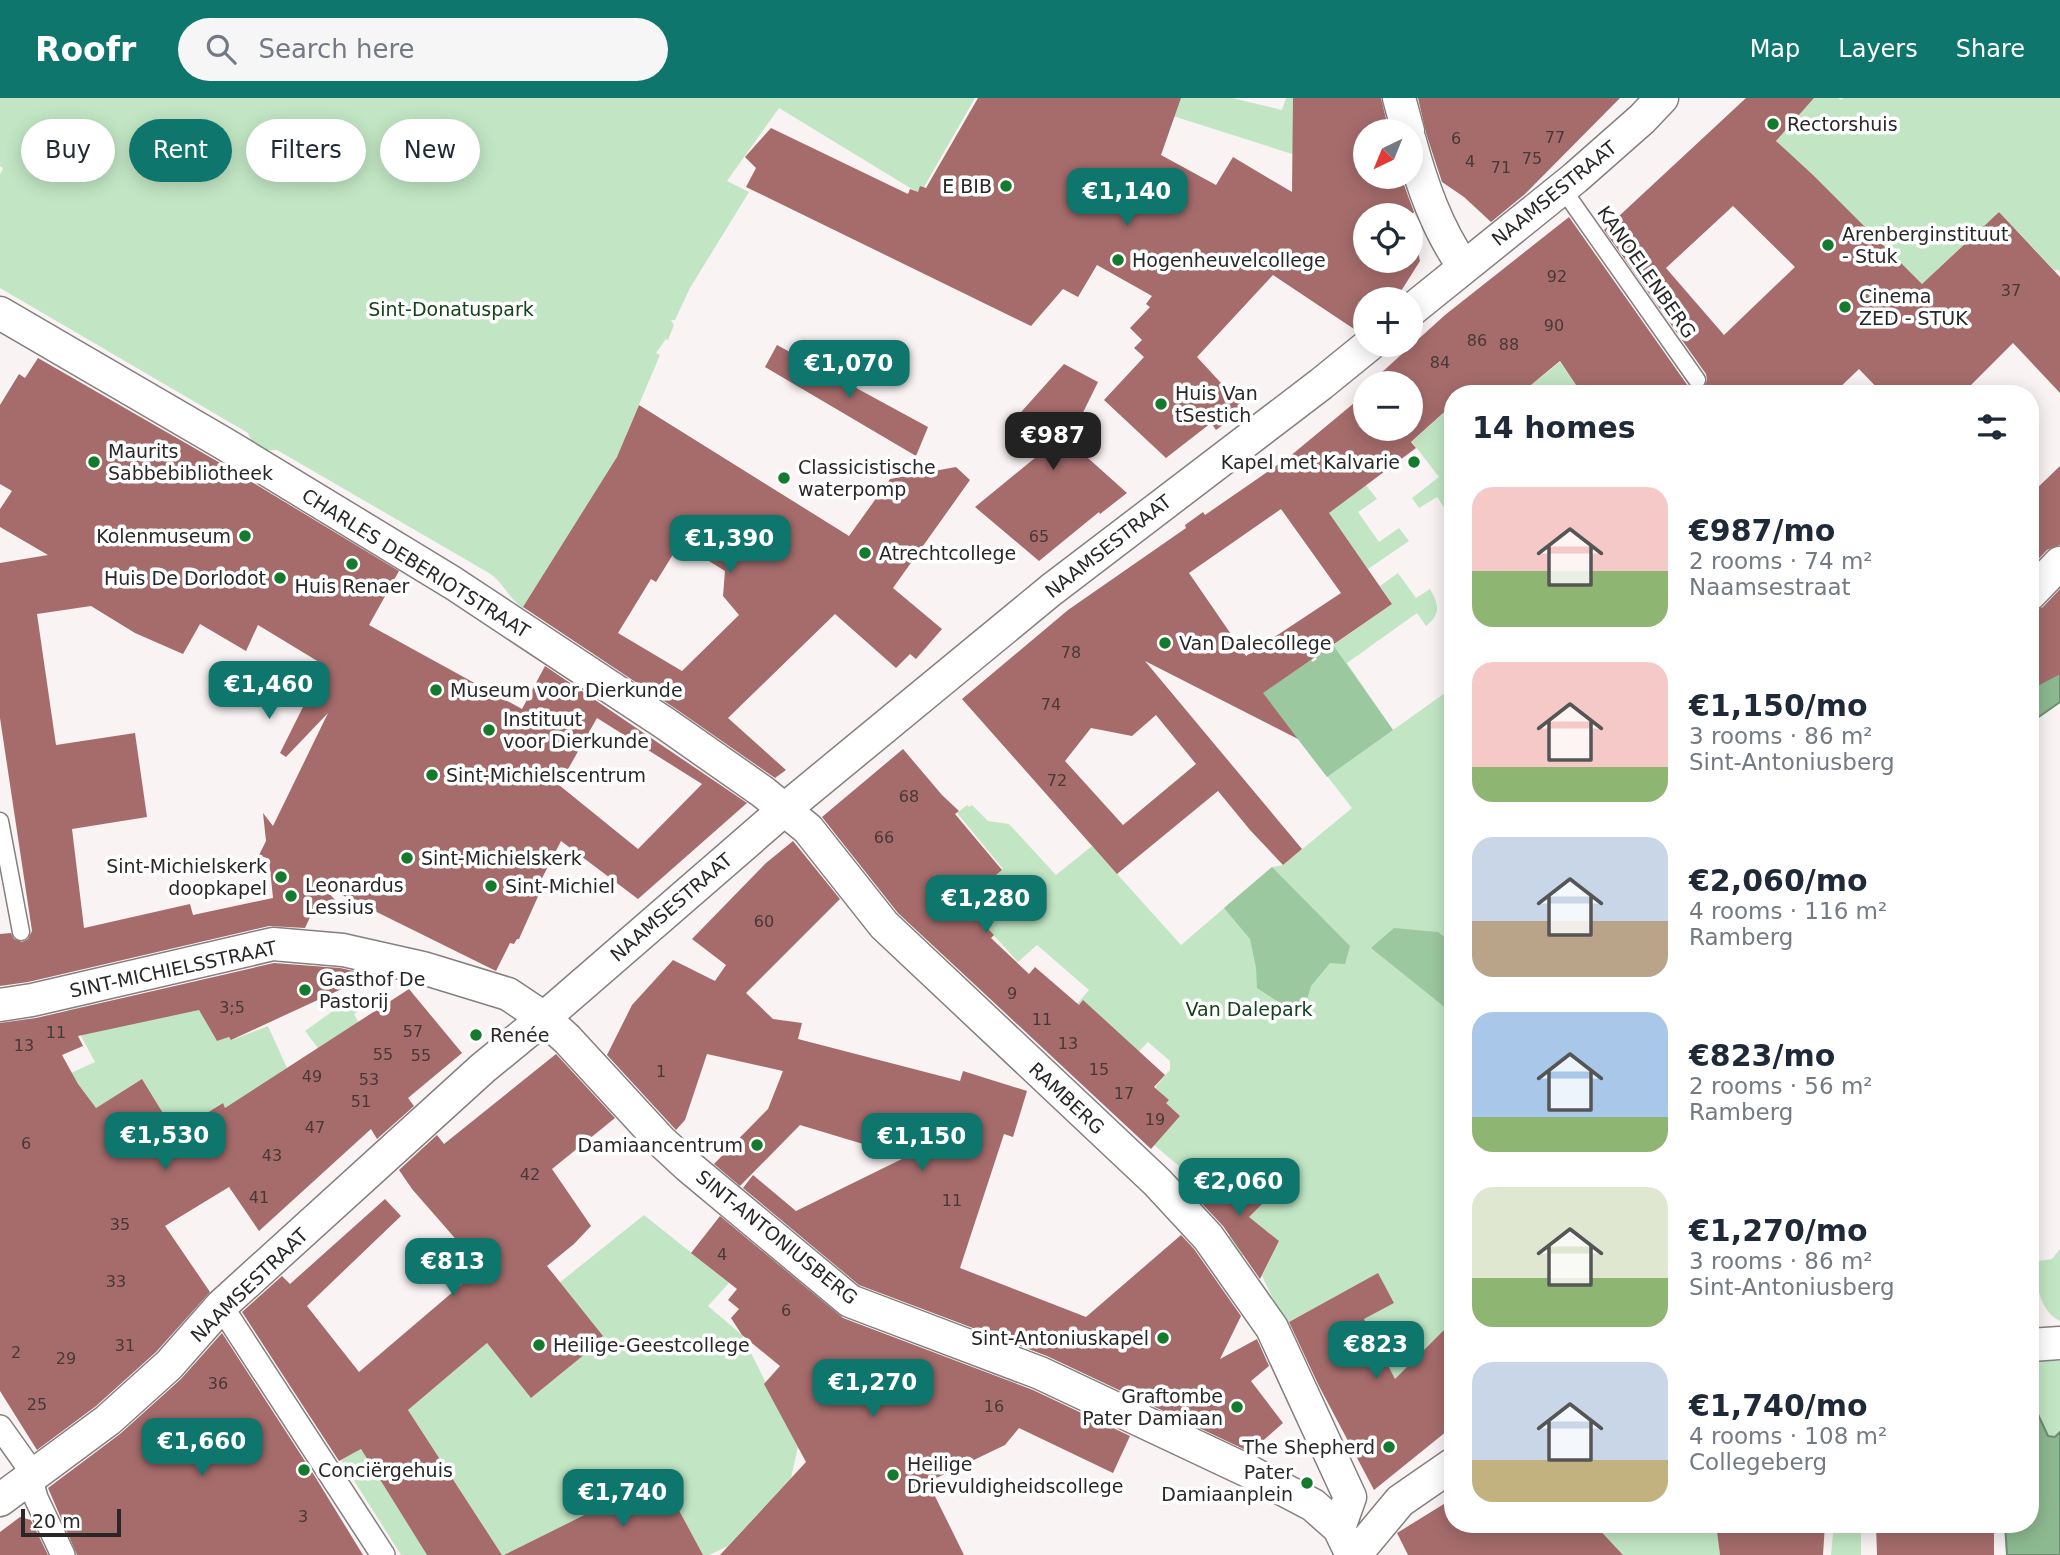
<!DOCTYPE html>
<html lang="en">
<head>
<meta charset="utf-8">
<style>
	body { margin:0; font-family:"DejaVu Sans",sans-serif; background:#f6f6f7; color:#1f2937; height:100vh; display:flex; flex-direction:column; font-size:26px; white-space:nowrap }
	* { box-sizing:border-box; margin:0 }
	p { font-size:23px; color:#747a83 }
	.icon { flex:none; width:38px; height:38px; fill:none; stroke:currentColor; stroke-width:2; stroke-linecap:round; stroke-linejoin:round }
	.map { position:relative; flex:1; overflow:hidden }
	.drawer { position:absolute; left:1444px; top:287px; width:595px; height:1148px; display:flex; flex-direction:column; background:#fff; border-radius:28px; box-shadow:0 4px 18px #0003 }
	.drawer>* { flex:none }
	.hud { position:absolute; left:21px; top:21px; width:665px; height:63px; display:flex; gap:14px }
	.needle { width:46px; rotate:223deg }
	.fabs { position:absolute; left:1353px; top:21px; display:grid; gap:14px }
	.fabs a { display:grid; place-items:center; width:70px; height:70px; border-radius:50%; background:#fff; box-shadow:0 4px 18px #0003; font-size:35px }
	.scale { position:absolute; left:21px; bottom:18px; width:100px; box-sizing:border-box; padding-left:7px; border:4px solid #292727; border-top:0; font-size:19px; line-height:24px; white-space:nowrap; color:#292727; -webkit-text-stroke:5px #fff; paint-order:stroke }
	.price { position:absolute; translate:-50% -60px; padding:0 16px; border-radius:14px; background:#0f766e; color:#fff; font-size:23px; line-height:46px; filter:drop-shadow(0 2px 4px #0008) }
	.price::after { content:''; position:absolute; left:50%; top:42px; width:21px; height:16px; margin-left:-10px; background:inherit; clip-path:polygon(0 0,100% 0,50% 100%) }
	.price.selected { background:#222; color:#fff }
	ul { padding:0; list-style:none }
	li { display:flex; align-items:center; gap:21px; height:175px; padding:0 28px }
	li span { display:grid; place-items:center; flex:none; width:196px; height:140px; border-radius:21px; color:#555 }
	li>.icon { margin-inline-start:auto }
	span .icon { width:84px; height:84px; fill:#fffc; stroke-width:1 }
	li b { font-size:30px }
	h2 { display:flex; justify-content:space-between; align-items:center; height:84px; padding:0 28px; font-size:30px }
	.chip { padding:0 24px; border-radius:32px; background:#fff; box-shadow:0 4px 18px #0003; font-size:24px; line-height:63px }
	.chip.selected { background:#0f766e; color:#fff }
	header { display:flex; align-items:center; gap:42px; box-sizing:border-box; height:98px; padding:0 35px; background:#0f766e; color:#fff }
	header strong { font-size:33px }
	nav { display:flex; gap:38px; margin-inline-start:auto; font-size:24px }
	.search { width:490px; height:63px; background:#f6f6f7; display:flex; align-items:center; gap:18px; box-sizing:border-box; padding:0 24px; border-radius:38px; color:#747a83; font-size:26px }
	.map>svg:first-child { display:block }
</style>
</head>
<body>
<header>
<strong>Roofr</strong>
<div class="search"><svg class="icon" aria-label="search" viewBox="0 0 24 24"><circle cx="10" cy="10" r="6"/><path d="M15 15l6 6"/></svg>Search here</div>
<nav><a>Map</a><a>Layers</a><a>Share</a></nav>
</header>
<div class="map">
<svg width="2060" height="1457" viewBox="0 0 2060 1457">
	<rect width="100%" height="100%" fill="#faf3f3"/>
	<path fill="#c2e6c4" d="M0,0H975L920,96L779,10L727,83L749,94L690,190L675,222H671L674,227L668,242L666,241L656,255L660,257L626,337L630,339L523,510C509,501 504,485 489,475L277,352C259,353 255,351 248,335L0,190V77L3,70L0,68Z
		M1157,0H1232L1282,12L1286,0H1319L1292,56L1154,12Z
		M1814,0H1838L1841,2L1843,0H2060V174L2057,171L2055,173L1999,114L1922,186L1776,43Z
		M1560,264L1582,296H1520Z
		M1449,310L1452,314V421L1437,399L1419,410L1412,400L1439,379L1412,344Z
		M1366,387L1377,401L1358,414L1379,444L1399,430L1409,443L1368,471L1310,389Z
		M1398,475L1416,500L1430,491C1439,506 1441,516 1426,528L1417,515L1347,565L1393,632L1452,590V1224L1412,1264L1398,1287L1364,1221L1394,1205L1378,1176L1285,1226L1262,1178L1279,1143L1265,1132L1242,1158L1224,1143L1264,1104L1223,1069L1187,1104L1177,1093L1179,1068L1154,1047L1180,1018L1166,1005L1168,1002L1156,991V988L1170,972V963L1148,944L1125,968L1069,915L1089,892L1037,847L1018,864L978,820L947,822L1003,771L957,715L967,707L969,709L972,707L988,723L1009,726L1056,777L1092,748L1181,847L1272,769L1283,767L1352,710L1260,592H1267L1311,562L1313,564L1317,561L1316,559L1392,506L1380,488Z
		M185,887L217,943L229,939L232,942L268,928L287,970L230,1017L222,1005L166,1053L143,983L137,984L96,1010L62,979L95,964L67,912Z
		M328,904L363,911L354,916L366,939L324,958L305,933L333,913Z
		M644,1117L729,1185L708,1208L742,1237L798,1349L791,1380L728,1448L709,1457H502L408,1312L487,1245L531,1300L590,1252L602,1238L559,1185Z
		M2060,1151V1223C2039,1213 2037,1185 2032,1164L2052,1161Z
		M2030,1262L2060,1263V1334L2055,1339L2048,1338C2031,1315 2030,1289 2030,1262Z
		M361,1351L427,1457H401L341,1362Z
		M1594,1426H1716L1720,1457H1623Z
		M1834,1426H1861V1457H1831Z"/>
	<path fill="#9cc89f" d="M1333,547L1393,632L1327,679L1260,592H1267L1311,562L1313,564L1317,561L1316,559Z
		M1272,769L1350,848L1345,866L1330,865L1311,888L1302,919L1257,890L1256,870L1250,841L1224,810Z
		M1394,830L1438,834L1452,845V915L1371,850Z"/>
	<path fill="#8db990" stroke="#6f8d70" stroke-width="2" d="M2060,575V604L2030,625V591Z
		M2030,1299L2048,1338L2055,1339L2060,1334V1457H2007L2005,1426H2030Z"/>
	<path fill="#a66c6c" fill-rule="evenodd" d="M978,0H1181L1161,57L1216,87L1233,59L1292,94L1293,0H1381L1389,33H1365V79H1401L1414,114L1411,118L1420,163L1396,201H1365V229L1357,233L1273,177L1197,259L1245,311L1216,332L1211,325L1166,360L1104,302L1144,259L1134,250L1142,242L1130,230L1150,209L1146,206L1152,198L1097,167L1078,199L1063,191L1031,228L746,89L756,70L745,59L771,30L908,96L910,91L918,94L920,88L926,90ZM1365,117H1410V163H1365Z
		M1418,0H1620L1525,96L1491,124L1464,99L1442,84L1426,35Z
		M1746,0H1814L1776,43L1814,78L1922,186L1999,114L2060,179V295L2013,245L1962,296H1883L1859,271L1833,296H1582L1560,263L1520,296H1452V307L1411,344L1416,350L1329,415L1392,506L1263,595L1298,641L1145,563L1302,751L1283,767L1250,732L1218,693L1117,776L962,601L1068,512L1186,430L1185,427L1203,414L1205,417L1289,359L1365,296V331H1410V285H1370L1445,217L1569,119L1688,288L1697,292L1704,290L1707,282L1706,276L1604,132ZM1733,108L1795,169L1724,237L1666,170ZM1281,411L1341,495L1246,558L1189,475ZM1156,617L1196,666L1123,727L1065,663L1091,630L1132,638Z
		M777,247L928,329L916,358L765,269Z
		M38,260L222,366L399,473L369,527L522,611L545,568L747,705L638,801L561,743L536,792L540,794L519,841H517L514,846L510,845L496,873L322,787L341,809L311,817L305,830L269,828L28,884L0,888V836L11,835L14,841L22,844L28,841L32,833L0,620V465L48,457L0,429V411L12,393L0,386V307L19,276L25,280ZM91,508L135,535L183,556L200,526L246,553L258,527L319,564L308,584L314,587L280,655L286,659L328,615L273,728L263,715L266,743L259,757L269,761L273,800L193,817L190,806L84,830L72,731L147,719L135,635L56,647L37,516ZM597,620L702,686L638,751L559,687Z
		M1064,266L1098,284L1069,343L1127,395L1100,416L1099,414L1039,463L975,409L1047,350L1019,339L1024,331L1014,322Z
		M639,307L849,438L890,381L956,369L970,382L893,490L942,531L916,561L910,556L896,570L835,516L728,620L786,672L775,680L676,611L523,509L617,359ZM680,445L725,473L723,498L739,517L682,573L618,535L651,481L656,484Z
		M2060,368V447L2047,452L2030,470V397Z
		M2060,491V576L2030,591V514L2043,509Z
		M903,651L942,697L959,713L955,716L1002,772L963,805L994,837L991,840L1029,876L1035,869L1079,907L1083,902L1165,977L1154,989L1169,1002L1166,1005L1180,1018L1151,1051L898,815L822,719Z
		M793,743L840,801L746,895L773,921L802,925L798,941L960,983L963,973L1027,993L1013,1039L1004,1036L960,1170L1086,1219L1181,1137L1194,1151L1241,1218L1220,1261L1257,1241L1269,1268L1251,1283L1283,1325L1250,1354L1047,1258L859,1187L743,1090L753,1077L796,1113L906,1059L800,1027L740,1088L714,1066L768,1011L783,973L707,956L685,1022L676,1032L607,957L632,907L673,862L715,883L726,867L692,841L766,765Z
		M274,865L340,870L372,877L231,942L229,939L217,943L199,912L78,938L83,948L62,957L78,986L96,1010L142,981L175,1035L223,1005L225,1010L409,891L462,955L408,1000L414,1008L377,1041L371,1031L259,1133L229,1089L165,1128L210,1194L156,1254L96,1308L37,1352L0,1293V925L36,920Z
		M556,956L615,1020L552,1071L591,1128L574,1146L547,1168L603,1238L588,1249L590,1252L531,1300L487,1245L408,1312L502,1457H427L361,1351L339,1363L242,1214L282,1178L290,1186L385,1101L401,1118L307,1208L359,1274L481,1170L412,1091L399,1072L437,1037L444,1046Z
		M1223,1069L1264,1104L1249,1119L1279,1143L1260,1181L1223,1128L1194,1097Z
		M720,1118L843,1220L1033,1292L1130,1338L1113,1375L1019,1330L1005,1347L928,1384L964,1457H720L806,1364L764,1286L780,1268L742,1237L731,1220L739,1211L728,1202L737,1191L691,1155Z
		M1378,1175L1394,1205L1364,1221L1395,1281L1452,1224V1329L1374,1392L1319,1288L1289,1224Z
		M222,1235L314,1377L363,1457H77L48,1390L120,1336L181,1281Z
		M661,1379L703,1457H504Z
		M1452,1401V1426H1594L1623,1457H1408L1397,1435Z
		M20,1419L31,1422L48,1457H0V1434Z
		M1716,1426H1825L1823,1457H1720Z
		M1876,1426H1994V1457H1877Z"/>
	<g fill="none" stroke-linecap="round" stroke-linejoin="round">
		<defs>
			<path id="service" d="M1562,90L1697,282
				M0,723L21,834"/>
			<path id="pedestrian" d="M221,1208L383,1457
				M0,1329L27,1367L36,1400L63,1457"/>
			<path id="minor" d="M1399,0L1408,33
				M1410,43C1422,87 1437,131 1464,169
				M1410,213L1575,80L1642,21L1662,0
				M0,215L223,345L453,485L666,626L763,694L808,731L884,827L1157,1084L1208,1139L1272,1230L1350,1399L1339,1430
				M2030,496L2060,465
				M0,907L32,902L273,846L343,852L423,870L508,896L544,920L567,941L661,1043L688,1068L850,1203L1040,1275L1248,1373L1313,1407L1339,1430L1352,1457
				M2030,1247L2060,1245
				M0,1402L108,1322L169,1267L221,1208L483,970L544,920L785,711L1051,492L1321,286L1369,247
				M1355,1457L1400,1403L1452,1367"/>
		</defs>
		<use href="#service" stroke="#857f7f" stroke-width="19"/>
		<use href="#pedestrian" stroke="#857f7f" stroke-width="26"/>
		<use href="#minor" stroke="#857f7f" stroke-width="35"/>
		<use href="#service" stroke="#fff" stroke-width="16"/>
		<use href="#pedestrian" stroke="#fff" stroke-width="23"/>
		<use href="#minor" stroke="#fff" stroke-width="32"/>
	</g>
	<g fill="#147a2d" stroke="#fff" stroke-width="2.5">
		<circle cx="1773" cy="26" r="7"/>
		<circle cx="1006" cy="88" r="7"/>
		<circle cx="1828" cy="147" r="7"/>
		<circle cx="1118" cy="162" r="7"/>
		<circle cx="1845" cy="209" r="7"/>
		<circle cx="1161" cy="306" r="7"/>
		<circle cx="94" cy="364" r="7"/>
		<circle cx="1414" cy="364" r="7"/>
		<circle cx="784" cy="380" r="7"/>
		<circle cx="245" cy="438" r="7"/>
		<circle cx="865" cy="455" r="7"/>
		<circle cx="352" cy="466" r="7"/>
		<circle cx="280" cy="480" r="7"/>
		<circle cx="1165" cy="545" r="7"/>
		<circle cx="436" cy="592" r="7"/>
		<circle cx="489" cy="632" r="7"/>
		<circle cx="432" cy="677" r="7"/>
		<circle cx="407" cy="760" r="7"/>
		<circle cx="281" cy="779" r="7"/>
		<circle cx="491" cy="788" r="7"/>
		<circle cx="291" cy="798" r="7"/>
		<circle cx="305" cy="892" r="7"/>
		<circle cx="476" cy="937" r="7"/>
		<circle cx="757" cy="1047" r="7"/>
		<circle cx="1163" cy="1240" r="7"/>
		<circle cx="539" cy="1247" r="7"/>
		<circle cx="1237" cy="1309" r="7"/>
		<circle cx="1389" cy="1349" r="7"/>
		<circle cx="304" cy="1372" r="7"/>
		<circle cx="893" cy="1377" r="7"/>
		<circle cx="1307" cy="1385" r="7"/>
	</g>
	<g text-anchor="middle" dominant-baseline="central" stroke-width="7" stroke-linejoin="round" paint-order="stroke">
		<g font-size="16" fill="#483838">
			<text x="1555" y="39">77</text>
			<text x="1456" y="40">6</text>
			<text x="1532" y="60">75</text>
			<text x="1470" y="63">4</text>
			<text x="1501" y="69">71</text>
			<text x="1557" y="178">92</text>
			<text x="2011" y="192">37</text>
			<text x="1554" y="227">90</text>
			<text x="1477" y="242">86</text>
			<text x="1509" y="246">88</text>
			<text x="1440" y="264">84</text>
			<text x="1039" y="438">65</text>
			<text x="1071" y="554">78</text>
			<text x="1051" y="606">74</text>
			<text x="1057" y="682">72</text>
			<text x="909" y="698">68</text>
			<text x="884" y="739">66</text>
			<text x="764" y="823">60</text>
			<text x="1012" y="895">9</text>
			<text x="232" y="909">3;5</text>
			<text x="1042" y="921">11</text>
			<text x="413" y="933">57</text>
			<text x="56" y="934">11</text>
			<text x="1068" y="945">13</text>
			<text x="24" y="947">13</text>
			<text x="383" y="956">55</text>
			<text x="421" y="957">55</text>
			<text x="1099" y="971">15</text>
			<text x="661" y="973">1</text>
			<text x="312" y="978">49</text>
			<text x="369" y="981">53</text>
			<text x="1124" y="995">17</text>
			<text x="361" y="1003">51</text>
			<text x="1155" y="1021">19</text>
			<text x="315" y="1029">47</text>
			<text x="26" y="1045">6</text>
			<text x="272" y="1057">43</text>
			<text x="530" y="1076">42</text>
			<text x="259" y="1099">41</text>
			<text x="952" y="1102">11</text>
			<text x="120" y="1126">35</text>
			<text x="722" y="1156">4</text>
			<text x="116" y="1183">33</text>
			<text x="786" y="1212">6</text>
			<text x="125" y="1247">31</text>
			<text x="16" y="1254">2</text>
			<text x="66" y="1260">29</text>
			<text x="218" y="1285">36</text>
			<text x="37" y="1306">25</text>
			<text x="994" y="1308">16</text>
			<text x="303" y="1418">3</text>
		</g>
		<g font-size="19" fill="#292727" stroke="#fff" text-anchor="start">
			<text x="1787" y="26">Rectorshuis</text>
			<text x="992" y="88" text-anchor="end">E BIB</text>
			<text x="1842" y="136">Arenberginstituut<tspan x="1842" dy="22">- Stuk</tspan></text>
			<text x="1132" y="162">Hogenheuvelcollege</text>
			<text x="1859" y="198">Cinema<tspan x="1859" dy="22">ZED - STUK</tspan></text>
			<text x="1175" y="295">Huis Van<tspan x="1175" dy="22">tSestich</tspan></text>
			<text x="108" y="353">Maurits<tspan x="108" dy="22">Sabbebibliotheek</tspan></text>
			<text x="1400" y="364" text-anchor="end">Kapel met Kalvarie</text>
			<text x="798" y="369">Classicistische<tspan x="798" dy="22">waterpomp</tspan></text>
			<text x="231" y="438" text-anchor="end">Kolenmuseum</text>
			<text x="879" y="455">Atrechtcollege</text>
			<text x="266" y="480" text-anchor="end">Huis De Dorlodot</text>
			<text x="352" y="488" text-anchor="middle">Huis Renaer</text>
			<text x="1179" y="545">Van Dalecollege</text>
			<text x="450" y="592">Museum voor Dierkunde</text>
			<text x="503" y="621">Instituut<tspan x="503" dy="22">voor Dierkunde</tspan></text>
			<text x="446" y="677">Sint-Michielscentrum</text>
			<text x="421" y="760">Sint-Michielskerk</text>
			<text x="267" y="768" text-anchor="end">Sint-Michielskerk<tspan x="267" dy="22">doopkapel</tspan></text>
			<text x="305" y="787">Leonardus<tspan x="305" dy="22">Lessius</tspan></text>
			<text x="505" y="788">Sint-Michiel</text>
			<text x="319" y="881">Gasthof De<tspan x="319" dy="22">Pastorij</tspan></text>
			<text x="490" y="937">Renée</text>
			<text x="743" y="1047" text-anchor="end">Damiaancentrum</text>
			<text x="1149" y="1240" text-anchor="end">Sint-Antoniuskapel</text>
			<text x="553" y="1247">Heilige-Geestcollege</text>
			<text x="1223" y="1298" text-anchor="end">Graftombe<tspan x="1223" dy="22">Pater Damiaan</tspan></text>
			<text x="1375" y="1349" text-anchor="end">The Shepherd</text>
			<text x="907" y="1366">Heilige<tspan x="907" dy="22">Drievuldigheidscollege</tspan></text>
			<text x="318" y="1372">Conciërgehuis</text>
			<text x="1293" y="1374" text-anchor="end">Pater<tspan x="1293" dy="22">Damiaanplein</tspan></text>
		</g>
		<g font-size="19" fill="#292727" stroke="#fff">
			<text transform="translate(1554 95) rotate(-39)">NAAMSESTRAAT</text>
			<text transform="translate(1647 174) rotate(55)">KANOELENBERG</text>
			<text transform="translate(1108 448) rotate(-38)">NAAMSESTRAAT</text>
			<text transform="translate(416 465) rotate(32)">CHARLES DEBERIOTSTRAAT</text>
			<text transform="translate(671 809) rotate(-41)">NAAMSESTRAAT</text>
			<text transform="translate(173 871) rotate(-12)">SINT-MICHIELSSTRAAT</text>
			<text transform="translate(1067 1000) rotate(43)">RAMBERG</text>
			<text transform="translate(777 1139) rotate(39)">SINT-ANTONIUSBERG</text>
			<text transform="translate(249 1187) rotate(-44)">NAAMSESTRAAT</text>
		</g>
		<g font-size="19" fill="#13421b" stroke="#fff">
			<text x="451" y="211">Sint-Donatuspark</text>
			<text x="1249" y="911">Van Dalepark</text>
		</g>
	</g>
</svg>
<div class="fabs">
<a><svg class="needle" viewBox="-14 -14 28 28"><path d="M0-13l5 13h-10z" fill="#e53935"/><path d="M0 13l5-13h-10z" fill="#747a83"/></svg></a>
<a><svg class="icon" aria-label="locate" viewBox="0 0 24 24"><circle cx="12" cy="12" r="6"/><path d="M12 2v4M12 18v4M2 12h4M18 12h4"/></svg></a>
<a>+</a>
<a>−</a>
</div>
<div class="scale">20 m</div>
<b class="price" style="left:1127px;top:130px">€1,140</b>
<b class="price" style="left:849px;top:302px">€1,070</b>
<b class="price selected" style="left:1053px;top:374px">€987</b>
<b class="price" style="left:730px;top:477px">€1,390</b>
<b class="price" style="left:269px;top:623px">€1,460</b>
<b class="price" style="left:986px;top:837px">€1,280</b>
<b class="price" style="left:165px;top:1074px">€1,530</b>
<b class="price" style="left:922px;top:1075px">€1,150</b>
<b class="price" style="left:1239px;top:1120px">€2,060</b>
<b class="price" style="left:453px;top:1200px">€813</b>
<b class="price" style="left:1376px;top:1283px">€823</b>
<b class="price" style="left:873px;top:1321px">€1,270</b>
<b class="price" style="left:202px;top:1380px">€1,660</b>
<b class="price" style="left:623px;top:1431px">€1,740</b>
<div class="hud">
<a class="chip">Buy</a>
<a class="chip selected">Rent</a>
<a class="chip">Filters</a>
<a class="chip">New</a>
</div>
<section class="drawer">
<h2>14 homes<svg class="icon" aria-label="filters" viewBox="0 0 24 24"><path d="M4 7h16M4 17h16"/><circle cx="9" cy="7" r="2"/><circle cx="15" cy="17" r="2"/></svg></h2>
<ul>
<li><span style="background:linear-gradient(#f6c9c9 60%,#8fb573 0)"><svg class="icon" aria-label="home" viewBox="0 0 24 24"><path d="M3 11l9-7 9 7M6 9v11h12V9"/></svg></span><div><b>€987/mo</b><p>2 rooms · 74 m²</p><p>Naamsestraat</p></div></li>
<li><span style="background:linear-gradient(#f6c9c9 75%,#8fb573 0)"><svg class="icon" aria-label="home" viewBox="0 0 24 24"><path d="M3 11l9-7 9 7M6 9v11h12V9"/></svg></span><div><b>€1,150/mo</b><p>3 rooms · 86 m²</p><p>Sint-Antoniusberg</p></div></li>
<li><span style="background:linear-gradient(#c9d6e8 60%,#b9a48a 0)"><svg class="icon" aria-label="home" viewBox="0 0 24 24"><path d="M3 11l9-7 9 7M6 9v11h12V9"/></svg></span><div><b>€2,060/mo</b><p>4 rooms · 116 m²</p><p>Ramberg</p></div></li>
<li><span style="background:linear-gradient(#a9c7e8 75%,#8fb573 0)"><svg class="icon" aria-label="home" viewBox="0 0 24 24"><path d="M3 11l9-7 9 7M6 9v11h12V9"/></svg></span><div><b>€823/mo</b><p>2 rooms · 56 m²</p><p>Ramberg</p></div></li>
<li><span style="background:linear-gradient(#dfe7d0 65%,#8fb573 0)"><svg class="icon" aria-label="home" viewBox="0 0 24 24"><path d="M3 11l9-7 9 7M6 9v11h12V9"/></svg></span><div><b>€1,270/mo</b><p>3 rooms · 86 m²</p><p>Sint-Antoniusberg</p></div></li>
<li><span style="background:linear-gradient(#c9d6e8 70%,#c2b280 0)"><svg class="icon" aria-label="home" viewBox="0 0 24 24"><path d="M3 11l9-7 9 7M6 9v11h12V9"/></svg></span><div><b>€1,740/mo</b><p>4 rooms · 108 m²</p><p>Collegeberg</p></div></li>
</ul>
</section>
</div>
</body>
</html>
